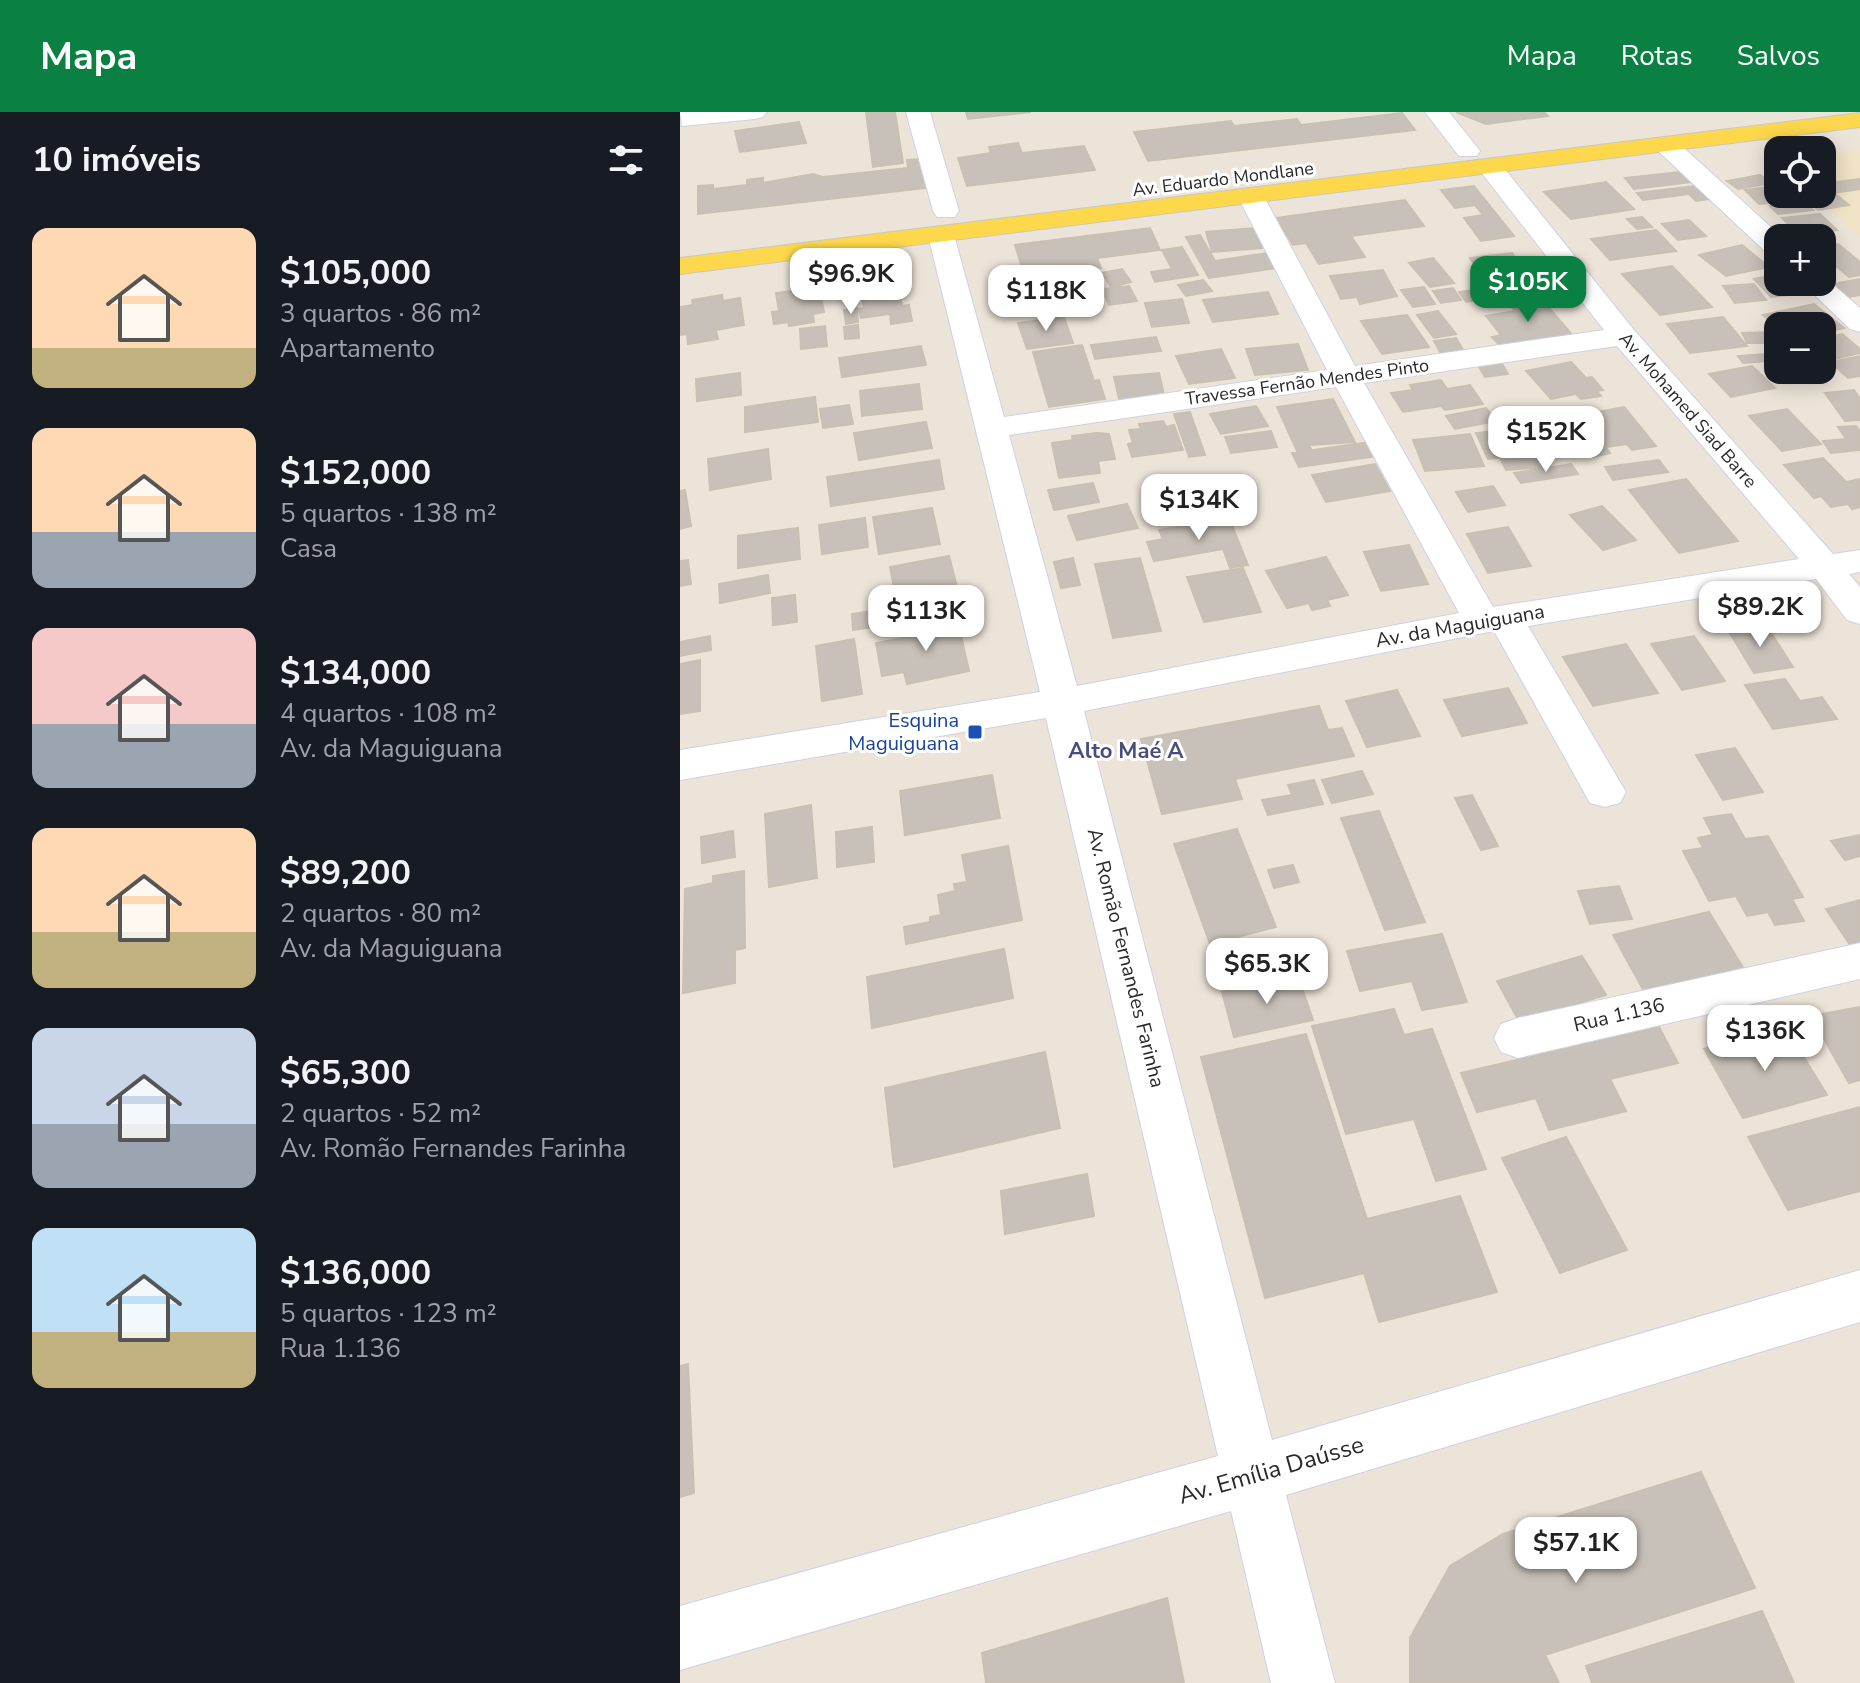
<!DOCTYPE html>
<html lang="pt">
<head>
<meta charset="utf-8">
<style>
	body { margin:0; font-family:"Nunito Sans",sans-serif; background:#242831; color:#f1f3f6; height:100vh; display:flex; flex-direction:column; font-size:30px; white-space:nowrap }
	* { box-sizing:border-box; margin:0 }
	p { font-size:26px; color:#9ea1a6 }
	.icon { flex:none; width:44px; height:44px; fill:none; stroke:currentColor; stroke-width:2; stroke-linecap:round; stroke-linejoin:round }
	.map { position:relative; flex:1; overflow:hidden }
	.details { display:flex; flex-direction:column; background:#171b24; width:680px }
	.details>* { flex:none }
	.buttons { position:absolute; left:1084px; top:24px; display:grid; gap:16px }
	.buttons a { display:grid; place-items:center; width:72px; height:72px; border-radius:16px; background:#171b24; box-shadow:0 4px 20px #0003; font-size:40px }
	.price { position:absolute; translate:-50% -68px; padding:0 18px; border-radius:16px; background:#fff; color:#222; font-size:26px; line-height:52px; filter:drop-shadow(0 2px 4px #0008) }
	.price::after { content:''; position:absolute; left:50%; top:48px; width:24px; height:18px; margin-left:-12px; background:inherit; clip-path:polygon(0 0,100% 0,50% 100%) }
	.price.active { background:#0b8043; color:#fff }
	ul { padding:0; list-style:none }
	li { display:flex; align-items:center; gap:24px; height:200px; padding:0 32px }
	li span { display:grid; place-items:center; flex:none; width:224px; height:160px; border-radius:16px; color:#555 }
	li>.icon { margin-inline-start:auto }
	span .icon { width:96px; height:96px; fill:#fffc; stroke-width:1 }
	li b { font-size:34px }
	h2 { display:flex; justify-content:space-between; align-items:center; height:96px; padding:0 32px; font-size:34px }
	header { display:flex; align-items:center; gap:48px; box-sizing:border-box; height:112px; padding:0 40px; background:#0b8043; color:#fff }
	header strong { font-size:38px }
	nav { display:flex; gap:44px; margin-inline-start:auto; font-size:28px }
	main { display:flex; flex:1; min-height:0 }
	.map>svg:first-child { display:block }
</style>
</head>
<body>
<header>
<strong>Mapa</strong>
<nav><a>Mapa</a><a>Rotas</a><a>Salvos</a></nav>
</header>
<main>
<section class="details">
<h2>10 imóveis<svg class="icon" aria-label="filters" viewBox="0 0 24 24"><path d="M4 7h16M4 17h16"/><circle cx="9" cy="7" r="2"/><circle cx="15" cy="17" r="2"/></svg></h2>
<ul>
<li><span style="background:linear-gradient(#ffd9b3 75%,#c2b280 0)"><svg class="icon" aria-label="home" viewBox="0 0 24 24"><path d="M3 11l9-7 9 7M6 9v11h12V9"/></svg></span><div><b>$105,000</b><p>3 quartos · 86 m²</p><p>Apartamento</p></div></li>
<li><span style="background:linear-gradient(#ffd9b3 65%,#9aa5b1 0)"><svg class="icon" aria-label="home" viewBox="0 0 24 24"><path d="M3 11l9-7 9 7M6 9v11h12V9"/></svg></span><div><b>$152,000</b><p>5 quartos · 138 m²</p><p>Casa</p></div></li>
<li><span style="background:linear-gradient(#f6c9c9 60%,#9aa5b1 0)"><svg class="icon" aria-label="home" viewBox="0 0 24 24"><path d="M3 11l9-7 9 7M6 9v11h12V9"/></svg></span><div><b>$134,000</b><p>4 quartos · 108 m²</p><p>Av. da Maguiguana</p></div></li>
<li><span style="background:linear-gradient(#ffd9b3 65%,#c2b280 0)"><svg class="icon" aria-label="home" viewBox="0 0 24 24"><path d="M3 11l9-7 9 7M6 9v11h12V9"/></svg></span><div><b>$89,200</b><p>2 quartos · 80 m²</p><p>Av. da Maguiguana</p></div></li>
<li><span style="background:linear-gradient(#c9d6e8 60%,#9aa5b1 0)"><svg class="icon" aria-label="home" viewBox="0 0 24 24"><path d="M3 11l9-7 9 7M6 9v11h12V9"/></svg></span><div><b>$65,300</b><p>2 quartos · 52 m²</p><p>Av. Romão Fernandes Farinha</p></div></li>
<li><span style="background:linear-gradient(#bfe0f5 65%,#c2b280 0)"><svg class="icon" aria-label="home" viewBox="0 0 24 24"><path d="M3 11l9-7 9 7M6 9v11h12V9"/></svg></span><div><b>$136,000</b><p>5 quartos · 123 m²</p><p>Rua 1.136</p></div></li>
</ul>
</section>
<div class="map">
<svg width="1180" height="1571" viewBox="0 0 1180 1571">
	<rect width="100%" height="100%" fill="#ede4d9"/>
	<path fill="#f0e3c6" d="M1180,38V125L1131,82H1142V43Z"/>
	<path fill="#c8c1b9" stroke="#c8c1b2" stroke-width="2" d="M186,0H215L223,51L193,55Z
		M286,0H351L288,7Z
		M776,0H864L868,4L806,12Z
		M722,1L735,18L468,49L454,20L551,9L554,14L617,7L621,13Z
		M119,10L126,31L60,40L55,19Z
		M338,31L342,41L404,34L415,58L287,74L278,46L311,41L309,35Z
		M240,47L246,76L18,102V74L33,73V77L67,73V68L83,66V71L133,62L143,65L228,56L227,48Z
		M1009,59L1020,69L954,77L945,66Z
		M1080,63L1091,71L1058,77L1047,69Z
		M1180,67V77L1154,81L1169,93L1138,98L1119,82H1142V72Z
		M926,70L954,97L891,107L864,80Z
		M1023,73L1036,86L1016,89L1009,82L963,88L957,81Z
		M794,74L834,124L801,129L784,106L803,103L795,93L775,96L761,78Z
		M1098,74V82H1114L1121,88L1079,92L1065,78Z
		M725,88L744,114L671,124L685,145L639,152L626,131L613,133L596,106Z
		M1125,90L1133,98L1098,102L1090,94Z
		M1140,102L1157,118L1119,123L1102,106Z
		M962,105L972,115L957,117L947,107Z
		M1009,108L1026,124L998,128L982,112Z
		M470,116L480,138L417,146L421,156L405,158L417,189L371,195L360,163L345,165L335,133Z
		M575,116L582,136L532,140L526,120Z
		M976,118L996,139L930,148L911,127Z
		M520,123L535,149L587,141L597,156L529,166L506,125Z
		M1158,132L1180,150V163L1169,165L1142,142V135Z
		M1062,133L1089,155L1046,164L1019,143Z
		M502,135L518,163L475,170L471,160L492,157L482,138Z
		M832,141L852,168L809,174L790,146Z
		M753,146L774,171L750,175L729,151Z
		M992,154L1032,195L980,203L942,162Z
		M442,157L451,170L431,175L422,161Z
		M703,158L717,184L680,192L677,185L661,187L650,164Z
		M215,161L222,194L229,193L232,209L211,212L210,202L181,206L179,197L184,196L179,166Z
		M1097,163L1098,170H1104L1116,182L1091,185L1074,167Z
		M1180,167V183L1163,186L1148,173Z
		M523,168L532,179L506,184L498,173Z
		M1074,172L1086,188L1055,191L1043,174Z
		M449,174L457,189L429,193L422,177Z
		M139,175L144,200L133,202L134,210L109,214L108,210L94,212L92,200L99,199L96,181Z
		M744,175L755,192L733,195L721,178Z
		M773,176L781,188L761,191L753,179Z
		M810,176L817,185L786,190L779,180Z
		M588,180L598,202L533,210L523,188Z
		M42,183L43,189L60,186L64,213L36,218L38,227L8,232L7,222L0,223V195L13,193L12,188Z
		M853,185L860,193L866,192L894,225L822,236L812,225L821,223L806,204L835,199L827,189Z
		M502,187L509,211L472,215L465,191Z
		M1134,192L1164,216L1142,221V214L1098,216L1083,203Z
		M177,196L178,210L166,212L164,198Z
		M758,199L776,222L754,226L737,203Z
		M727,203L749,235L702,242L681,209Z
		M384,205L393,231L347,237L338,211Z
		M1043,205L1067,234L1010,241L987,212Z
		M178,213L179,226L165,227L164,215Z
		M145,214L147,234L121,237L120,217Z
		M1093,220L1098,231H1067L1062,221Z
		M1162,222L1180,237V241L1150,248L1142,241V227Z
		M476,225L481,239L415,247L411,233Z
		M776,226L785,241L762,244L754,229Z
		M618,232L628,258L575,263L566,237Z
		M402,233L414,269L419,268L425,287L369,295L353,240Z
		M241,234L246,253L162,265L159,246Z
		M541,237L555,266L509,272L496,244Z
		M1085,242L1090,249L1063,251L1058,244Z
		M1180,244V264L1168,266L1151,250Z
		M821,250L828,262L805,265L798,253Z
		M891,250L906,266L912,265L923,278L917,279L921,284L901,287L896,282L871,287L846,259Z
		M1072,254L1095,276L1051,285L1029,262Z
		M60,261L61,283L17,289L16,267Z
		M479,261L484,283L439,287L434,265Z
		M761,268L767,277L790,273L803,292L765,298L761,294L723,300L711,281L733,278L730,273Z
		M239,272L242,297L182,304L180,279Z
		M1174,278L1180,287V308L1165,309L1145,281Z
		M135,285L138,310L65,320V295Z
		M653,287L675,330L629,333L631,337L617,339L597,295Z
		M169,293L173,312L143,316L140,297Z
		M576,294L588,314L541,322L530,302Z
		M944,295L976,334L952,338L947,332L926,335L930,341L913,345L906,336L914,335L890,305Z
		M806,296L816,309L775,317L766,304Z
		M1107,297L1141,332L1102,339L1069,304Z
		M510,300L525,343L509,345L494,302Z
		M870,300L876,309L841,314L836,304Z
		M483,309L486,315L494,313L503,338L452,345L448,332L453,331L449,318L461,317L459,312Z
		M246,310L252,336L179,348L174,321Z
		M1176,314L1180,319V338L1151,341L1143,329L1166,327L1158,315Z
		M844,316L857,342L808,347L796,321Z
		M591,319L597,335L551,341L545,325Z
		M416,321L429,322L435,347L418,349L420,361L379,366L372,331L393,328L392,324Z
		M790,322L804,354L745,359L733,328Z
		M690,330L698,344L619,355L612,341Z
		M88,337L91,367L30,378L28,347Z
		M863,345L867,355L826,358L821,348Z
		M1143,346L1166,370L1180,367V395L1172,397L1168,392L1151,395L1141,384L1134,386L1104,353Z
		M259,348L264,377L151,394L147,365Z
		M979,348L988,360L933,368L925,355Z
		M695,352L710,379L646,390L632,363Z
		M891,352L898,362L841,371L834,361Z
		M1006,367L1058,429L999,441L949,378Z
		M413,371L419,390L374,398L368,378Z
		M535,373L549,406L523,410L509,377Z
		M813,374L825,393L788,400L776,380Z
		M5,378L11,414L0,417V379Z
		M447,392L458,416L397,428L388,404Z
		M922,394L956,428L923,438L890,403Z
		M252,396L260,432L199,442L193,405Z
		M185,406L188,435L142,442L139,413Z
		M549,406L568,453L550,456L543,437L474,449L467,430L483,427L479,418Z
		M828,415L851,454L808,461L787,422Z
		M118,416L120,447L58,456V424Z
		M729,433L748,472L701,479L684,440Z
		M269,444L277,475L216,486L210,455Z
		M646,445L668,483L647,488L650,494L632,498L629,491L607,496L586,459Z
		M393,446L400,473L381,476L374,450Z
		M460,446L481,519L433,526L415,452Z
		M8,448L11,472L0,474V449Z
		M563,456L581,500L524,510L507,465Z
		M88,463L90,481L40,491L39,472Z
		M115,483L117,510L93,513L92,486Z
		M289,484L292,496L248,504L245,492Z
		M230,492L235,519L206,524L201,498Z
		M198,498L200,514L173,518L172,502Z
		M277,506L289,559L227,572L224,560L202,564L196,531L241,523L239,513Z
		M1086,513L1113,555L1074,561L1048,518Z
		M30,524L31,538L0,544V530Z
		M1014,524L1045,569L1002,578L971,532Z
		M174,527L182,582L142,589L136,534Z
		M946,532L978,581L913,594L883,545Z
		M20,548V599L0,602V552Z
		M1105,567L1120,589L1142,585L1157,607L1093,617L1065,573Z
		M828,576L847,611L782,624L764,588Z
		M717,578L740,624L687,635L666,589Z
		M639,594L648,618L662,616L674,644L555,667L562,687L482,702L461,627Z
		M1055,636L1083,680L1043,688L1016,643Z
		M682,659L693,682L652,691L642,668Z
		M312,663L320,706L225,723L220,679Z
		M634,668L643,692L588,703L582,688L612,683L608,673Z
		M792,683L818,734L801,738L775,686Z
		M131,693L137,766L89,775L85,702Z
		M699,699L745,810L705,818L661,706Z
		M1051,702L1065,727L1088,724L1123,785L1112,787L1124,809L1095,813L1088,800L1067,804L1056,784L1029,789L1003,739L1023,736L1018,726L1033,723L1024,706Z
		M192,715L194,750L157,755L156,720Z
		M557,717L596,815L530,832L494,732Z
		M53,719L55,745L22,751L21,725Z
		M1180,723V744L1165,748L1151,729Z
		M328,734L342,808L226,832L224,815L250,810V805L261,803L258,783L275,779L274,772L287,770L282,743Z
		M613,753L619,770L594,776L588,758Z
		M64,759L65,836L55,838V871L3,881L5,777L33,771V764Z
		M939,774L952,807L910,812L898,779Z
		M1180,788V831L1170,833L1146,797Z
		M1029,800L1064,857L965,881L933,823Z
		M762,822L787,890L742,898L732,869L680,879L667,839Z
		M324,837L333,886L192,916L187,865Z
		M902,844L926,883L839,909L817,869Z
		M618,864L633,908L554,925L542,880Z
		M1180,895V968L1169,971L1131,904Z
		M714,897L724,923L752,917L806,1057L756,1069L734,1007L666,1022L632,914Z
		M979,915L998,951L930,967L946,999L869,1018L856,986L797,1000L781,961Z
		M1106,916L1147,983L1063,1006L1024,937Z
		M626,922L687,1107L780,1084L817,1180L699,1210L684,1161L585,1186L521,945Z
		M365,940L380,1016L214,1055L205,976Z
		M1180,995V1079L1108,1098L1068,1025Z
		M886,1025L947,1138L880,1161L822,1046Z
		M407,1062L414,1104L325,1122L321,1079Z
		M8,1252L14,1381L0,1385V1254Z
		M1021,1360L1075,1476L865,1543L879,1571H730V1526L770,1454L823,1422Z
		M487,1486L504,1571H306L302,1541Z
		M1082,1499L1114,1571H912L906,1554Z"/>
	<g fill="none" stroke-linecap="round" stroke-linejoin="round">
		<defs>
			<path id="minor" d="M0,0H87L83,5L75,7L2,14Z
				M226,0H250L279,99L275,105H257L253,99Z
				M745,0H769L800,39L797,44H779Z
				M985,25L994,27L1103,126H1098V144L1088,142L976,37L973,32L976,27Z
				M810,47L819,50L954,218L1153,442L1180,438V460L1169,462L1180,475V512L1167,508L1136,467L848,514L946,680L940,691L925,695L910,691L814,519L404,599L592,1328L1180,1158V1210L606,1383L655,1571H591L551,1399L0,1558V1494L538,1344L366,606L0,668V638L360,580L248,123L251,117H271L274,123L324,305L647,258L557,83L561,78H579L583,83L675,254L924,218L797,55L801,50ZM937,234L1119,447L813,495L684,271ZM656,275L779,501L397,574L329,323Z
				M1142,163L1180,196V220L1170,217L1121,170H1142Z
				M1180,831V867L838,946L821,940L814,926L821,912L838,906Z"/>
			<path id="major" d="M1180,1V15L0,162V146Z"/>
		</defs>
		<use href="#minor" stroke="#ced1e3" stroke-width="2"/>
		<use href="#major" stroke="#c7c7c7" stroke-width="2"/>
		<use href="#minor" fill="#fff" fill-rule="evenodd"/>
		<use href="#major" fill="#fdd84d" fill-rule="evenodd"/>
	</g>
	<rect fill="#1a4fb4" stroke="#fff" stroke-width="3" x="287" y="612" width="16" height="16" rx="4"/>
	<g text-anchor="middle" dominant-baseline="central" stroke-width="6" stroke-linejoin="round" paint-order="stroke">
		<g font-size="18" fill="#292929" stroke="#fff">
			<text transform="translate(543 67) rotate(-7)">Av. Eduardo Mondlane</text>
			<text transform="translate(627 270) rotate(-8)">Travessa Fernão Mendes Pinto</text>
			<text transform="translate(1008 298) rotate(49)">Av. Mohamed Siad Barre</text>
		</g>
		<g font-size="20" fill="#292929" stroke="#fff">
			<text transform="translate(780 514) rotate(-10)">Av. da Maguiguana</text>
			<text transform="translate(446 846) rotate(76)">Av. Romão Fernandes Farinha</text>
			<text transform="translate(939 903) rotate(-13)">Rua 1.136</text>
		</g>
		<g font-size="20" fill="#164399" stroke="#fff" text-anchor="end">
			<text x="279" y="608">Esquina<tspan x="279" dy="23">Maguiguana</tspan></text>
		</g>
		<g font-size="22" font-weight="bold" fill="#454e7d" stroke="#fff">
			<text x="446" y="639">Alto Maé A</text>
		</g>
		<g font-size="24" fill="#292929" stroke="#fff">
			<text transform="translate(591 1358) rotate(-16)">Av. Emília Daússe</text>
		</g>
	</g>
</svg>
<div class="buttons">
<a><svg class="icon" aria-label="locate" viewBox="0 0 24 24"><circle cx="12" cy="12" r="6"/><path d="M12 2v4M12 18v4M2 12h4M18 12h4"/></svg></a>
<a>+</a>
<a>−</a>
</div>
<b class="price" style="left:171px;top:204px">$96.9K</b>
<b class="price active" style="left:848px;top:212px">$105K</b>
<b class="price" style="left:366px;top:221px">$118K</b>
<b class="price" style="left:866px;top:362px">$152K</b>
<b class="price" style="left:519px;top:430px">$134K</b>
<b class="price" style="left:1080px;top:537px">$89.2K</b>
<b class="price" style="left:246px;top:541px">$113K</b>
<b class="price" style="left:587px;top:894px">$65.3K</b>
<b class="price" style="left:1085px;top:961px">$136K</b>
<b class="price" style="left:896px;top:1473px">$57.1K</b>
</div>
</main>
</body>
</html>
